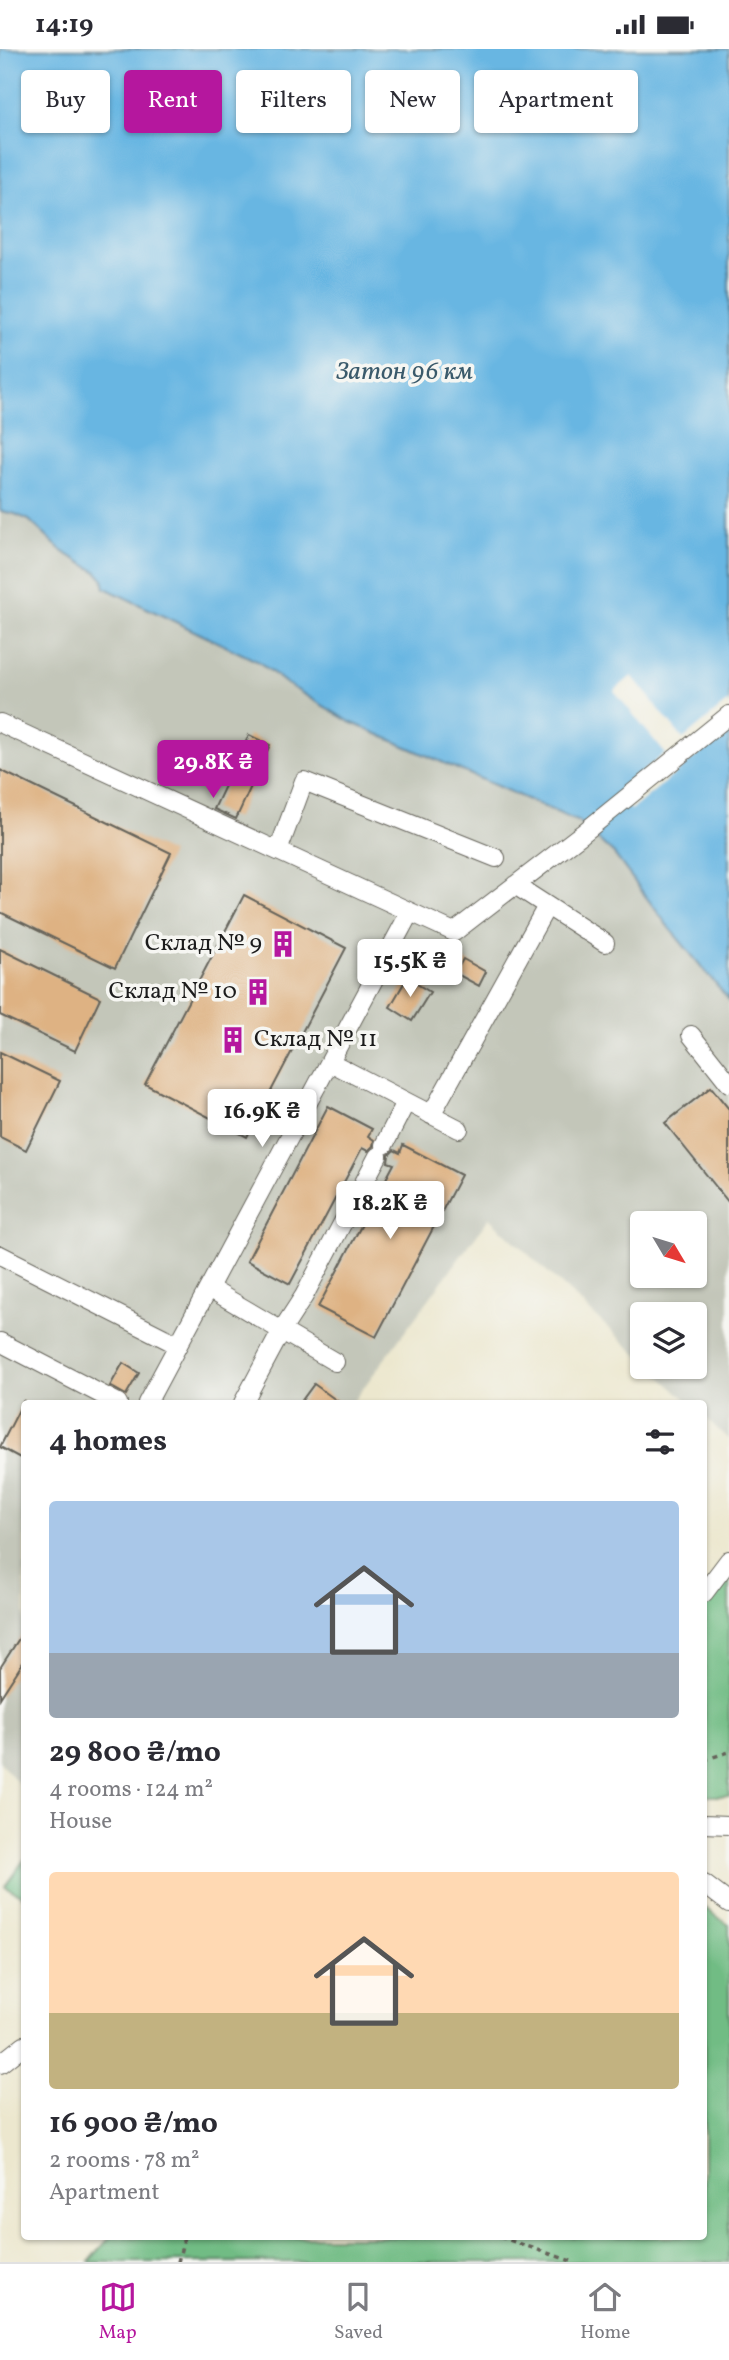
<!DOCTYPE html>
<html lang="en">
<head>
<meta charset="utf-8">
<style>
	body { margin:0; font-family:Vollkorn,serif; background:#f7f7f7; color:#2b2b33; height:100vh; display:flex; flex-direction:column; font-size:26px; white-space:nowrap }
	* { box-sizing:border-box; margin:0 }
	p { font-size:23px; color:#7c7c81 }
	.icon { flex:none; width:38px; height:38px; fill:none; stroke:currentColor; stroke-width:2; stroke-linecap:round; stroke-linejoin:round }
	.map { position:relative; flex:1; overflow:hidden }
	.side { position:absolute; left:21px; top:1351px; width:686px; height:840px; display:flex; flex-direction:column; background:#fff; border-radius:7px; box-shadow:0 2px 5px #0004 }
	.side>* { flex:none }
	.hud { position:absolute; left:21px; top:21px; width:688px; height:63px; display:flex; gap:14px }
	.needle { width:46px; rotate:128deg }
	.tools { position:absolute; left:630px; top:1162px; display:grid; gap:14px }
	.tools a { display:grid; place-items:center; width:77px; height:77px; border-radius:7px; background:#fff; box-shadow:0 2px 5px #0004; font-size:35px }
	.price { position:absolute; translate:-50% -60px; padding:0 16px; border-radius:7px; background:#fff; color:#222; font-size:23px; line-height:46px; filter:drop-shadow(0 2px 4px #0008) }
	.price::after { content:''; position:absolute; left:50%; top:42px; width:21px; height:16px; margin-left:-10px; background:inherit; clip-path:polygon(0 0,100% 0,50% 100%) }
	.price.current { background:#b5179e; color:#fff }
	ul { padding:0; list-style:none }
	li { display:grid; align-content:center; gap:14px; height:371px; padding:0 28px }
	li span { display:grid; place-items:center; height:217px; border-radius:7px; color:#555 }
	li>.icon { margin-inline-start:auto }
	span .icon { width:126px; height:126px; fill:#fffc; stroke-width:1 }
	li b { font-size:30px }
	h2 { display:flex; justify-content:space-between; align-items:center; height:84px; padding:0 28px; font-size:30px }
	.pill { padding:0 24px; border-radius:7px; background:#fff; box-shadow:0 2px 5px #0004; font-size:24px; line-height:63px }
	.pill.current { background:#b5179e; color:#fff }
	.status { display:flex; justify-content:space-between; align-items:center; height:49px; padding:0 35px; background:#fff; direction:ltr }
	.status svg { height:19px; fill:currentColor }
	.tab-bar { display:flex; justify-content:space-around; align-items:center; height:98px; border-top:2px solid #e1e1e2; background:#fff; font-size:19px; color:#7c7c81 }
	.tab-bar a { display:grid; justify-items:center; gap:4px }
	.tab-bar .current { color:#b5179e }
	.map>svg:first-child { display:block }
</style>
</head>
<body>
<div class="status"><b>14:19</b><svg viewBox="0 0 49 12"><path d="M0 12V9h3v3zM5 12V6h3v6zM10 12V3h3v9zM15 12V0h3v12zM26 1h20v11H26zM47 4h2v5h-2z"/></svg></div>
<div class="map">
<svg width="729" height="2213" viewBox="0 0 729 2213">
	<rect width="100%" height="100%" fill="#f6f6f2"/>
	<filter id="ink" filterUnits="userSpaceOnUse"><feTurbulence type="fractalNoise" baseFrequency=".0143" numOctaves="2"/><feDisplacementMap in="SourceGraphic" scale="14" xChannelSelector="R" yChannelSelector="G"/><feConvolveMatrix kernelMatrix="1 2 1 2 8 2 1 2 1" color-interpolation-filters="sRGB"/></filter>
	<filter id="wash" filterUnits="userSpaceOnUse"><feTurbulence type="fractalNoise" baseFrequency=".00686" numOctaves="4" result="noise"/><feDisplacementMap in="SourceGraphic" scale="28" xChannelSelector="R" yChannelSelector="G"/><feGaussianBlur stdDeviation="1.57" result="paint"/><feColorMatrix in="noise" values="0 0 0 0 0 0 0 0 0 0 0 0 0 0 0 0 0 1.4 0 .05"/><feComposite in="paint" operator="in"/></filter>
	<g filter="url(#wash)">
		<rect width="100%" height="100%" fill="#ece7ce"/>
		<path fill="#c3c6b9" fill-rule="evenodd" d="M0,462L15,465L29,471L63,503L97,523L103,530L105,539L259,613L287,635L329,662L579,773L614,805L670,880L729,951V1391L704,1367V1354H690L650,1318H695V1265H642V1310L489,1169L352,1354H24V1741L0,1713ZM642,1174H695V1227H642Z"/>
		<path fill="#71bc84" stroke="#466c50" stroke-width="2" d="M729,1520V1747H704V1551Z
			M24,1811V1848L5,1837Z
			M704,1858L729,1876V2213H89L110,2188H704Z"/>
		<path fill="#68b6e2" stroke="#42697f" stroke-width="2" d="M0,0H729V951L670,880L614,805L579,773L350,673L287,635L259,613L105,539L103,530L97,523L63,503L29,471L15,465L0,462Z"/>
		<path fill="#ece7ce" d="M632,627L683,690L729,652V680L631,761L618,744L665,704L614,642Z"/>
		<g id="blocks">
			<path fill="#deb283" d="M249,686L270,696L236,770L214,760Z
				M0,721L171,804L115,919L0,863Z
				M244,846L346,899L247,1088L145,1035Z
				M0,900L100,949L75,1002L0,966Z
				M463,910L486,923L479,937L455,924Z
				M407,929L430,943L412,972L390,958Z
				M0,1003L60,1032L26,1101L0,1088Z
				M711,1038L729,1060V1154L665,1074Z
				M328,1057L372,1080L368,1087L374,1091L373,1097L368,1102L362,1099L290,1235L247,1212Z
				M403,1096L461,1126L376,1288L318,1258L394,1115L388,1113L389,1106L394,1101L400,1104Z
				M123,1314L139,1324L126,1346L110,1337Z
				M314,1335L340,1354H300Z
				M24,1351V1411L0,1398Z
				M24,1582V1612L0,1649V1619Z"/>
		</g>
	</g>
	<g filter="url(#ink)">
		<use href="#blocks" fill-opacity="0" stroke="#65635a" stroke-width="2"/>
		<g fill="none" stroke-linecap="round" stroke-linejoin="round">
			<defs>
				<path id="minor" d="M0,674L454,883L582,785L729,666
					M278,802L304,732L496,809
					M515,836L605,894
					M691,986L729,1034
					M330,1013L459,1080
					M431,1066L547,857
					M384,1096L406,1053
					M0,1206L178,1296
					M209,1239L335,1313
					M0,1293L118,1354
					M147,1354L410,863
					M243,1354L282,1281L304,1247L378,1107
					M704,1544L729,1511
					M704,1775L729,1776
					M704,1835L729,1854
					M0,2015L24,1996"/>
			</defs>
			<use href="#minor" stroke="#65635a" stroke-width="20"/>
			<path stroke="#65635a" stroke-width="3.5" stroke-dasharray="5 5" stroke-linecap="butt" d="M704,1711L729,1703
				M500,2188L574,2213
				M178,2213L184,2188"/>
			<use href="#minor" stroke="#fff" stroke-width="18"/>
		</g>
	</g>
	<defs>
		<symbol id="building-bare" viewBox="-9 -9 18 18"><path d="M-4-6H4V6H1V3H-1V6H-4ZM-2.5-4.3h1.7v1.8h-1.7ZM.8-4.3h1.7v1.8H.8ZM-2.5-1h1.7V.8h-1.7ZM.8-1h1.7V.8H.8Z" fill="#b5179e" stroke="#f6f6f2" stroke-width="2.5" paint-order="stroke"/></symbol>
	</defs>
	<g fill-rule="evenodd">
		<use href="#building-bare" x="264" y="876" width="38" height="38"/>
		<use href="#building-bare" x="239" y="924" width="38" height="38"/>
		<use href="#building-bare" x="214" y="972" width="38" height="38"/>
	</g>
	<g text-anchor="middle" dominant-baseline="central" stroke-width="7" stroke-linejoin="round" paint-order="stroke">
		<g font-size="24" fill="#1c1c1c" stroke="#f6f6f2" text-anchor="end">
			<text x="262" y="895">Склад № 9</text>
			<text x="237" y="943">Склад № 10</text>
			<text x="254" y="991" text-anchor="start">Склад № 11</text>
		</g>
		<g font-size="26" font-style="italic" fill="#3a5a6b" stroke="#f6f6f2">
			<text x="405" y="323">Затон 96 км</text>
		</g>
	</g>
</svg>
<div class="tools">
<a><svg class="needle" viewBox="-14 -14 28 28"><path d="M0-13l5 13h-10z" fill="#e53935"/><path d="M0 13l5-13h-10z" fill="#7c7c81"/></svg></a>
<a><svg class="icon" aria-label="layers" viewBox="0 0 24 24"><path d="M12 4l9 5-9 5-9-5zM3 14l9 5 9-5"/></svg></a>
</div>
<b class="price current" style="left:213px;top:751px">29.8K ₴</b>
<b class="price" style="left:410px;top:950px">15.5K ₴</b>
<b class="price" style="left:262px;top:1100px">16.9K ₴</b>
<b class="price" style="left:390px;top:1192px">18.2K ₴</b>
<div class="hud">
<a class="pill">Buy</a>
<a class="pill current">Rent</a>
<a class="pill">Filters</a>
<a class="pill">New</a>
<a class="pill">Apartment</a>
</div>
<section class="side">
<h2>4 homes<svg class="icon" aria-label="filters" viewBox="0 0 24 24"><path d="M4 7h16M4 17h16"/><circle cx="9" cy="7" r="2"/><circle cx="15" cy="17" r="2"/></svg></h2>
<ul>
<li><span style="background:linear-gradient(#a9c7e8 70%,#9aa5b1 0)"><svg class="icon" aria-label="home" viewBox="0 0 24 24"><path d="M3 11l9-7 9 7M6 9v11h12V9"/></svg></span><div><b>29 800 ₴/mo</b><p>4 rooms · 124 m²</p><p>House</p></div></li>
<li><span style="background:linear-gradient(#ffd9b3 65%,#c2b280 0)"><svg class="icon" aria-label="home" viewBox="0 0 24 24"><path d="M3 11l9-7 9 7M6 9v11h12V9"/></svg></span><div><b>16 900 ₴/mo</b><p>2 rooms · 78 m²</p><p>Apartment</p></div></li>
</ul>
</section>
</div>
<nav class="tab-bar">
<a class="current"><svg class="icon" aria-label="map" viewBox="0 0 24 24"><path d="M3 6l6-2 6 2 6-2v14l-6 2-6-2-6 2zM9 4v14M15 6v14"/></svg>Map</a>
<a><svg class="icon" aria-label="saved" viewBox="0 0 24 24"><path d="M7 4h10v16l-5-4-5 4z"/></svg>Saved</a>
<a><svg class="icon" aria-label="home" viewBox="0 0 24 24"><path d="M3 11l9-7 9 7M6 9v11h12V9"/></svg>Home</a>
</nav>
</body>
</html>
